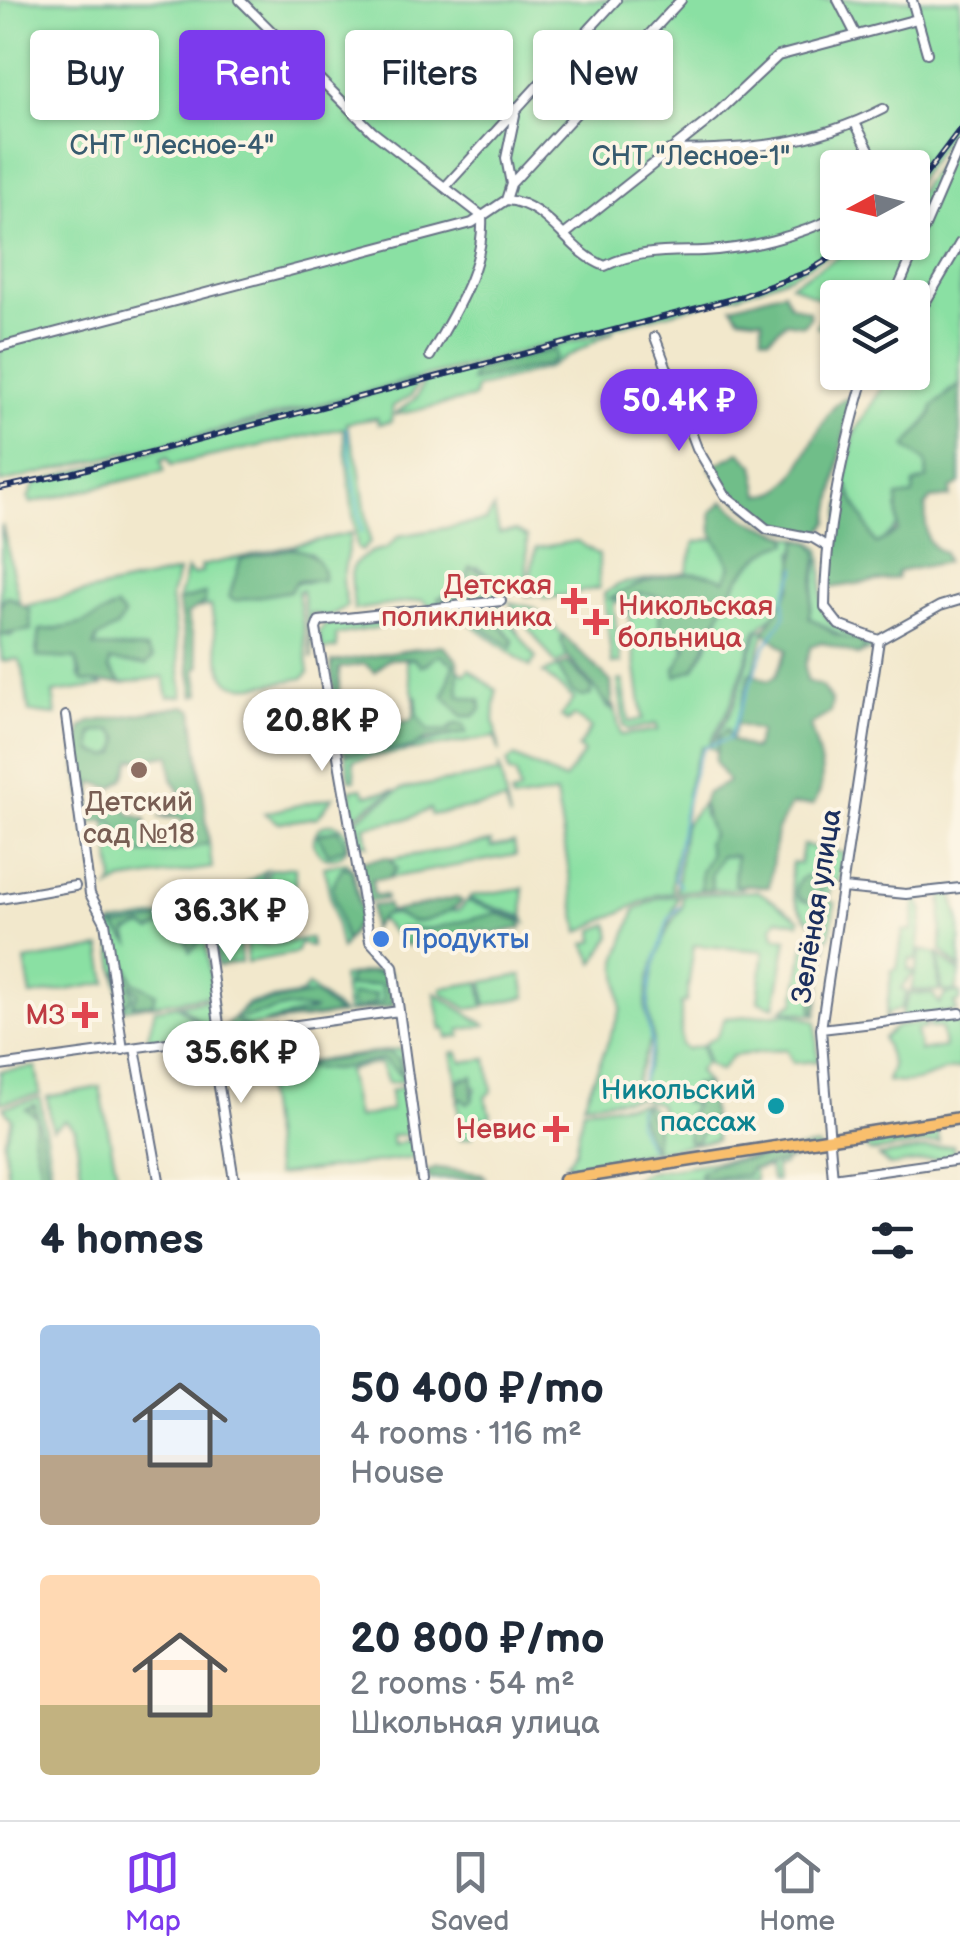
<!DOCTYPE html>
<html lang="en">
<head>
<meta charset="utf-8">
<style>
	body { margin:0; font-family:"Balsamiq Sans",sans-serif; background:#f6f6f7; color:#1f2937; height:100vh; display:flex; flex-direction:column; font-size:38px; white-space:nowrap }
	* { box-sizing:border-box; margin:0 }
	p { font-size:32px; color:#747a83 }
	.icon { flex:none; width:55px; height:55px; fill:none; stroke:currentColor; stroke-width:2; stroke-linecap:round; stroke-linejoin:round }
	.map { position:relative; height:1180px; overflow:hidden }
	.details { display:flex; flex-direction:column; background:#fff; flex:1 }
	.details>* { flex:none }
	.guide { position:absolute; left:30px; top:30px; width:900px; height:90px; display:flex; gap:20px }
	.needle { width:65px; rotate:263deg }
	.tools { position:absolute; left:820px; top:150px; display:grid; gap:20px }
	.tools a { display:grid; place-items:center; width:110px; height:110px; border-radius:10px; background:#fff; box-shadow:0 2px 8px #0004; font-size:50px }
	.price { position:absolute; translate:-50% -85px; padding:0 22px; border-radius:35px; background:#fff; color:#222; font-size:32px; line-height:65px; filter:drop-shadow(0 2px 5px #0008) }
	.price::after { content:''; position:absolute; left:50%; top:60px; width:30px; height:22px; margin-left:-15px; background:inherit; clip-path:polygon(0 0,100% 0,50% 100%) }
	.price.active { background:#7c3aed; color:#fff }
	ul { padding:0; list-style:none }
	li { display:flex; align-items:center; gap:30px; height:250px; padding:0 40px }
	li span { display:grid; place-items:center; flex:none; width:280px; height:200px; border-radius:10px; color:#555 }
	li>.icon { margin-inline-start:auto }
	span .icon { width:120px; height:120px; fill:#fffc; stroke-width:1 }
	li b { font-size:42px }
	h2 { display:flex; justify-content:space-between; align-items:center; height:120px; padding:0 40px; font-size:42px }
	.pill { padding:0 35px; border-radius:10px; background:#fff; box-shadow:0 2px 8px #0004; font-size:35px; line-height:90px }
	.pill.active { background:#7c3aed; color:#fff }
	.tabs { display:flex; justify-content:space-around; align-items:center; height:140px; border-top:2px solid #e0e1e3; background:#fff; font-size:28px; color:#747a83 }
	.tabs a { display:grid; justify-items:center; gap:5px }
	.tabs .active { color:#7c3aed }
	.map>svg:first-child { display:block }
</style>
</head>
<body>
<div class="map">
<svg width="960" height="1180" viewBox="0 0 960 1180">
	<rect width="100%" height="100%" fill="#fcf5e5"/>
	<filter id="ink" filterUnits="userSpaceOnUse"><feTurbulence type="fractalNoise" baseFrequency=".01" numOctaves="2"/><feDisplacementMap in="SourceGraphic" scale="20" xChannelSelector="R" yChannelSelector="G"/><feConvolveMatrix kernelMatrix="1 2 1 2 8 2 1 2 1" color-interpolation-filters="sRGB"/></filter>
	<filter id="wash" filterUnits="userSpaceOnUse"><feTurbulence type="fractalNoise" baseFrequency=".0048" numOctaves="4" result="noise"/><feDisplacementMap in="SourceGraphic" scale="40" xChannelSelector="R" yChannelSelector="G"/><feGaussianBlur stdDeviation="2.25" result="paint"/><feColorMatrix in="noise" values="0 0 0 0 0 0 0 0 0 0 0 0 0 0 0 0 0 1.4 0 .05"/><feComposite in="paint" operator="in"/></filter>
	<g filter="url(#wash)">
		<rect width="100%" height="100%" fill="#f2e8cc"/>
		<path fill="#8ae0a3" stroke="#528880" stroke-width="2.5" fill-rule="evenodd" d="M0,0H960V119L913,186L912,168H838V242L850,243L789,276L741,294L181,440L0,483Z
			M960,134V385L949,391L907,446L926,462L927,480C902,507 910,524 876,544L845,482L854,433L891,373L912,372V298H838L837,338L817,326L828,303L791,284L862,243L912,242L913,199Z
			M614,331L547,368L476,388L474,398L394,415L417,397L424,381Z
			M419,381L411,396L393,406L391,422L378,424L377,418L346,423L359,466L370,542L362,551L357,548L343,428L171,465L168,457L161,460L164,471L31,503L28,498L35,484L68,473Z
			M494,508L499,533L516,531L527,537V577L520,591L478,601L488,574L477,567L465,587L438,598L439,605L429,606L422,600L354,610L351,574L354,564L371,552L387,548L399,536L486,521Z
			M2,525L20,604L11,597L4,598L0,606Z
			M351,533L342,582L347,606L328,617L310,613L312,659L302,590L298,591L309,672L303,678C211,695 226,693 211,606L189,609L205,603L204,594L178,601L187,569L193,575L202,572L201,566ZM294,548L311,554L322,568L312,582L234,586L241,559Z
			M788,536L811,541L820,548C831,603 797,618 869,638L873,649L862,653L864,649L809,617L819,560L793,552L795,565L784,605L756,631L730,707L708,746H702C688,778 688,783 685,814C682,840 669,867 673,893L657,895L579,932L556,794L512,801L511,795L520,792L516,774L509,773L507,762L514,757L564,780L584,753L578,748L591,728L574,716L568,722L561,717L574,699L543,673L558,667L572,692L591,687L571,660L598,687L608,708L613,710L614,706L621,735L658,730L656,724L629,730L624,726L618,681L623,680L629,722L643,719L627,601L613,603L621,663L612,664L604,594L620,584L686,572L695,542L716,538L731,566L724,581C695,562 637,580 611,599L628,600L633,610L639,593L687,595L690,601L685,606H666L665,634L681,635L686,654L675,669L688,671C709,657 717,617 727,596C739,571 766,551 788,536Z
			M577,541L599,555V588L545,599L539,594L526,596L536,548Z
			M178,572L171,596L183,696L168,697L164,677L122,683L109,668V661L153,658L145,649L94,648L111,609L93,623L39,632L36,651L77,659L79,677L104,686L53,693L56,715L29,712L23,668L18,659L2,661L0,635L11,636L30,610L25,606Z
			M509,602L534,608L564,636L561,640L568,657L556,664Z
			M497,603L536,658L530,667L459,615L444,610Z
			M386,616L381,627L336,635L337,648L322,650L319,632L326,624Z
			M766,628L731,740L719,738L717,750L710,748L733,708L758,632Z
			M444,655L454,664L444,696L462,716H474L481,709L475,699L459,696L458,669L465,674L469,669L496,690L494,719L500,752L495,737L353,760L355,780H350L345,752L406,748L466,732L464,725L455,724L448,730L429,731L418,716L406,661L414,657L425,665L435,656Z
			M91 743a14 14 0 1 1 28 0a14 14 0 1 1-28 0Z
			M499,765L510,819L505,802L431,815L430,809L408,819L365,826L368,845L360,843L356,819L401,789L499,773Z
			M362,788L366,795L395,790L354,816L351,790Z
			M333,797L318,817L279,823L264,813Z
			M702,803C701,817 710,822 712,834C715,854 701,870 701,890L676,892L684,826Z
			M111,819L121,833L124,852C147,856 186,851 209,843L212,868L122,881L110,888L114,880L106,821Z
			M314 841a17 17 0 1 1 34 0a17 17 0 1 1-34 0Z
			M491,842V847L514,843L516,855L389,878L397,868L390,859Z
			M803,845L844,853L838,883H830L828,901L835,903L829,938L821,937L819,928C795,913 788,888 792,863L800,864Z
			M721,856H736L734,884L741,888L712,890L711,874Z
			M345,862L353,869L362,917L341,949L324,867Z
			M295,867V891L258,895L270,870Z
			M266,870L255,896L228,900L227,896Z
			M523,888L524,917L469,899L471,896Z
			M758,891L800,919L799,923L778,919L773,926L775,937L787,939L775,1007L758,1001L764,951L694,945L686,1002L681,1003V1045L686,1049L702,1046L705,1063L698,1071L707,1084L694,1085L684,1102L695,1103L688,1114V1140L708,1124L714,1127L716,1140L575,1166L566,1163L575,1151L583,1108L646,1103L663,1121L659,1104L640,1098C639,1078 651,1064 653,1044C654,1033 649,1023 649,1012C648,978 661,933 682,907V895Z
			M952,892L960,924V969L941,950L942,893Z
			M679,895L649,977L645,1009L651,1039L635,1083L637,1098L584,1103L621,1009L617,961L635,910L658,898Z
			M916,895L923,910L917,960L910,959L908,970L915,971L901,989L907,992L901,1009L888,1013L885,1021L892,970L897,969L903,931H912Z
			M467,901L525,920L526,923C482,905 451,936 406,928L397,936L378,918C395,909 436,914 459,910Z
			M195,911L202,917L213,995L121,1010L109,928L113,924Z
			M609,924L611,937L594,963L585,944L595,941L594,930Z
			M239,935L241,962L218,966L213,939Z
			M310,938L311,946L300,943L296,953L247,962L246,941L268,945Z
			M805,941L827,944L817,1015L782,1010L795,1002Z
			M101,948L107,983L31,996L25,961Z
			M921,950L937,954L939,991L911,990Z
			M939,954L960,973L956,991L942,992Z
			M378,970L390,973L394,1006L347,1013L342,977Z
			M522,975L526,997L486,1005L483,982Z
			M480,982L484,1007L468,1009L442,993V988Z
			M308,986L343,1014L221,1030L248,1003L302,994Z
			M435,993L485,1025L460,1030L461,1036L448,1038L446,1029L442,1030Z
			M910,993L933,994L939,1004L946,994L960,993V1001L954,1003L957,1011L900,1018Z
			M213,999L216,1021L209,1029L180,1004Z
			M177,1005L207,1031L147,1040L155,1009Z
			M790,1013L816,1021L818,1061L793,1063L786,1049L732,1056L720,1071L707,1064L704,1044L717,1036L725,1018Z
			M960,1018V1069C936,1068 925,1088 887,1081L892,1066L883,1038L896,1027L925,1022L926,1028L916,1030L920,1051L944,1047L941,1028H930L929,1022Z
			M401,1049L405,1081L388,1083L380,1063L347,1070L356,1118L391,1110L390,1091L405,1086L412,1135H391L393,1145L411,1139L414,1158L276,1175L263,1073L266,1068Z
			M457,1052L462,1062L487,1059L492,1091L485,1097L491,1115L485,1120L480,1116L472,1122V1137L461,1139L458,1102L461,1097L472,1100L476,1088L464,1077L457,1082L452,1053Z
			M36,1067L40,1094L0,1103V1071Z
			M100,1087L118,1180H82L75,1129L65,1120L52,1129L47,1097Z
			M40,1098L53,1180H8L4,1142L12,1119L3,1107Z
			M937,1128L939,1142L871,1152L853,1139Z
			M953,1145L955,1156L890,1166L879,1156Z
			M817,1146L825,1154L784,1159V1165L775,1167L777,1180H772L769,1167L754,1169L755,1180H631L644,1173Z"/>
		<path fill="#6fbe89" stroke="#457674" stroke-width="2.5" fill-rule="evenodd" d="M784,291L790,305L809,311L810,318L803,325L786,322L769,338L762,336V319L739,316L732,306Z
			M555,349L556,359L547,365L471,381L474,370Z
			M960,385V484L951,488L950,497L931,499L925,506C928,528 920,543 944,553L946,562L897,572V578L829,588L845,482L876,544L898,531L897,497L913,495L914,484L927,479L926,462L906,447L932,414L933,406Z
			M851,396L829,522L820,533C770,534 738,507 710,468L740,452L754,465L760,495C806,498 813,405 851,396Z
			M724,501L746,519L788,536L789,543C733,554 719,625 694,669L676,676L675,669L687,647L682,635L659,631L660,606H685L690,601L687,595L663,598L639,593L630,611L627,600L611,598C639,580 693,563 725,580L731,566L712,533L711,512Z
			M798,539L812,543L818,552L809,617L836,635L860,640L865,649L858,655L821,642L811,646L805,666L807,681L821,686L832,701L830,713L810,725C817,751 831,780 813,805H791L777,830L769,887L734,885L736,856H721L711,874L712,890H701V872L710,854L707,843L712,835L702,803L707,793L728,782L715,761L719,738L727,729L731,740L754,750L760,731L736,724L750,673L768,681L775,677L787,650L764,632L791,587Z
			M288,549C306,548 325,560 323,580L296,581L290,591L234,601L229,597L241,559Z
			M470,567L488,574V591L478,601L439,605L438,599L464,587Z
			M205,594V603L187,614L200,666L196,669L200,694L194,696L178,601Z
			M7,596L30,610L31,630L0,635V606Z
			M116,607L124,616L117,627L96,639L94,647L146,649L153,658L146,665L110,661L109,669L122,683L83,682L76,659L37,657L40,630C76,628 87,623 116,607Z
			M444,610L453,615L381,627L386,616Z
			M492,614L513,640L512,648L480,626V620Z
			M564,636L611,682L613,710L567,656L561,640Z
			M442,645L458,661L459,696L480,700L481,709L474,716H462L444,696L454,664L439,655L421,666L413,658L388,659L375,672L365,664L339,668V698L348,728L352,730L413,720L416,695L418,716L429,731L448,730L455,724L464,725L466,733L427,739L411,748L348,754L343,751C341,734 329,672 332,662Z
			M568,662L591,687V695L582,697L572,692L558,667Z
			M185,706L193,710L209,843C181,852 146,857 118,851L115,846L121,835L110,819L88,823L86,810L105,798L119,799L131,815L146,819L145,839H167L185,823L179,818L158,817L178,812L181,793L172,779L170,755L131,760L125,778L113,788L93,782L90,803L85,804L77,766L81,728L90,722ZM111,730L120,738L117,753L109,756L93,752L92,733Z
			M338,829L347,847L328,854L317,834Z
			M388,857L397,868L389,878L372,879L374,895H385L386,899L364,902L358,862Z
			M343,866L352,870L361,917L345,942L332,886Z
			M796 889a13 13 0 1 1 26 0a13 13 0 1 1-26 0Z
			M457,898L462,901C455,910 421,926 410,921C389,911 386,908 372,929L371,906L387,904L390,912Z
			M497,913L521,921L522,928L492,934L480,930L413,945H404L397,936L399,928L430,929Z
			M194,914L170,931L163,924L151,931L143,926L127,932L130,943L114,927Z
			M198,920L203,938L190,952L186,940L198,935L197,927L184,938L177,933Z
			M825,944L817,1011L812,1012L818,947Z
			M127,966L134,982L156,993L152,1004L132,1005L138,993L130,984L133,996L124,1007L118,972Z
			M374,972L389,974L393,1006L348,1012L356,1009L350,1004L351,995L376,994L375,1003L359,1009L383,1002L381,984L347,987L349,976Z
			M315,994L339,1014L264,1023L315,1010L287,1007L236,1020L248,1027L223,1028L248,1006Z
			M253,1036L265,1046L266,1057H274L272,1063H250L247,1046L238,1042Z
			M389,1052L399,1060L401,1076L383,1059L334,1070L308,1068L294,1078L295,1071L312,1063Z
			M473,1076L472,1101L467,1104L461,1098L458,1102L457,1082Z
			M707,1084L714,1127L705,1125L697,1142H689L687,1117L695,1104L684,1102L694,1084Z
			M35,1105L50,1180H43L33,1136L37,1117L26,1109Z
			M643,1105L656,1127L654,1153L637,1110Z
			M807,1151L813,1153C792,1158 772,1166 750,1169L747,1175L700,1179L701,1172L715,1164Z
			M437,1168L482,1174L485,1178L429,1179L427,1172Z"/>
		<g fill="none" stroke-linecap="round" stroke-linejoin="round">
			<path stroke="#52abcf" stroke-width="2.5" d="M346,428L362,533
				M680,886L674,879C681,830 684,790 704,747L729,739L764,648L785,616L784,598L797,567
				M638,1093L652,1046L647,1012L651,976L668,920L680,906
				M639,1107L637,1123L649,1147"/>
		</g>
	</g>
	<g filter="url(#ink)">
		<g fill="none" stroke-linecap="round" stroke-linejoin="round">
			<defs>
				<path id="minor" d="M240,0L373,132L482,216C485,268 454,313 430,356
					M838,0L856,35
					M912,0L927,53
					M855,123L879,168
					M669,150C747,150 813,145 883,109
					M511,184L506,158L515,115
					M446,186L616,0
					M506,200C549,203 567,252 605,266C637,250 668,252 703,251C748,249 798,236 838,216
					M564,235L714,116L778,56L917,19
					M894,298L960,145
					M912,309L925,303L960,243
					M655,337L697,448L725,495L767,529L813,538L828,547
					M0,347L472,223L506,200L511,184L681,0
					M866,372C843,447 825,529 825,607L839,625L879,640L940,606L960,600
					M66,716L90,894L105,922L123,1050
					M843,888L906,894L960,888
					M0,899L75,886
					M203,909L219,1025L211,1037L234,1180
					M821,1029L960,1013
					M135,1048L159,1180
					M0,1066L399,1011
					M833,1178L960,1160
					M422,1180L393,966L370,941L316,629L319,621L501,601
					M833,1180L821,1029L879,640"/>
				<path id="major" d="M564,1180L960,1118"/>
			</defs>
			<use href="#minor" stroke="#667084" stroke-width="12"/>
			<use href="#major" stroke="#667084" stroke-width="15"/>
			<use href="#minor" stroke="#fff" stroke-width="8"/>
			<use href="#major" stroke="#f9bf6d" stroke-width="10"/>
			<defs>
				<path id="rail" d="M912,193L960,129
					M0,488L71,473L743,296L807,272L857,242"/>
			</defs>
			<use href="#rail" stroke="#1b2f5e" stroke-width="6"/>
			<use href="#rail" stroke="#fcf5e5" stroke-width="2.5" stroke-dasharray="8" stroke-linecap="butt"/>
		</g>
	</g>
	<g fill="#e0444e" stroke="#fcf5e5" stroke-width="4">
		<path d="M569 586h10v10h10v10h-10v10h-10v-10h-10v-10h10z"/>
		<path d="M591 607h10v10h10v10h-10v10h-10v-10h-10v-10h10z"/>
		<path d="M80 1000h10v10h10v10h-10v10h-10v-10h-10v-10h10z"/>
		<path d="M551 1114h10v10h10v10h-10v10h-10v-10h-10v-10h10z"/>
	</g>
	<circle fill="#8d6e63" stroke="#fcf5e5" stroke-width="4" cx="139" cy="770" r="10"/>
	<circle fill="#3f7fe0" stroke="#fcf5e5" stroke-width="4" cx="381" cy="939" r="10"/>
	<circle fill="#0f9aa8" stroke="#fcf5e5" stroke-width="4" cx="776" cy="1106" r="10"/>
	<g text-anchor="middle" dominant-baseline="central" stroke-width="8" stroke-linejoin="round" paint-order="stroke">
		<g font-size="28" fill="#375b6f" stroke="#fcf5e5">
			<text x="172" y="145">СНТ "Лесное-4"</text>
			<text x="691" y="156">СНТ "Лесное-1"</text>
		</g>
		<g font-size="28" fill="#be3a42" stroke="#fcf5e5" text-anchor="end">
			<text x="552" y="585">Детская<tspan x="552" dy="32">поликлиника</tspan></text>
			<text x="618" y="606" text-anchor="start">Никольская<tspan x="618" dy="32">больница</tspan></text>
			<text x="65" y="1015">МЗ</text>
			<text x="536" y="1129">Невис</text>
		</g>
		<g font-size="28" fill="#785e54" stroke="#fcf5e5">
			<text x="139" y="802">Детский<tspan x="139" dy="32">сад №18</tspan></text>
		</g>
		<g font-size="28" fill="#1b2f5e" stroke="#fcf5e5">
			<text transform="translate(817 906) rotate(-81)">Зелёная улица</text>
		</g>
		<g font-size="28" fill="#366cbe" stroke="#fcf5e5" text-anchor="start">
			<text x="401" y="939">Продукты</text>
		</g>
		<g font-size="28" fill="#0d838f" stroke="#fcf5e5" text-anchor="end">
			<text x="756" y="1090">Никольский<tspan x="756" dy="32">пассаж</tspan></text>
		</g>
	</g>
</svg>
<div class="tools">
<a><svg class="needle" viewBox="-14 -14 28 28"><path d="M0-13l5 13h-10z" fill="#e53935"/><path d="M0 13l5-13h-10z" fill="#747a83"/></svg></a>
<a><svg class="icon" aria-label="layers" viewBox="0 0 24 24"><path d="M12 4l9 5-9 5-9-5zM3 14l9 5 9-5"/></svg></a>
</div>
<b class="price active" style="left:679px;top:454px">50.4K ₽</b>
<b class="price" style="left:322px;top:774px">20.8K ₽</b>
<b class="price" style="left:230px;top:964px">36.3K ₽</b>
<b class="price" style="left:241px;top:1106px">35.6K ₽</b>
<div class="guide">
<a class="pill">Buy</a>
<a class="pill active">Rent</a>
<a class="pill">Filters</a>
<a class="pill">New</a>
</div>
</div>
<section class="details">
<h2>4 homes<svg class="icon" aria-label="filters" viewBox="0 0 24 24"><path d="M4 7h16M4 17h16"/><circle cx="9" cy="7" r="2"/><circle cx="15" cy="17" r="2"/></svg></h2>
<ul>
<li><span style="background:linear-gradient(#a9c7e8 65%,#b9a48a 0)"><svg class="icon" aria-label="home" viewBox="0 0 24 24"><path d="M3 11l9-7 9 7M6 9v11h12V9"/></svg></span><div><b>50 400 ₽/mo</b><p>4 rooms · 116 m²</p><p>House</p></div></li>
<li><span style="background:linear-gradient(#ffd9b3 65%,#c2b280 0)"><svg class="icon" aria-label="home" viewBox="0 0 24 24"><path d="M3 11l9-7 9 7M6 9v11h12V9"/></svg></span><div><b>20 800 ₽/mo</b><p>2 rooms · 54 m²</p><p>Школьная улица</p></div></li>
</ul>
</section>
<nav class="tabs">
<a class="active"><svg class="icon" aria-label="map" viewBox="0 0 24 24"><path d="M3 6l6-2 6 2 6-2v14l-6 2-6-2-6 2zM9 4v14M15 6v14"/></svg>Map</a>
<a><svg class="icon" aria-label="saved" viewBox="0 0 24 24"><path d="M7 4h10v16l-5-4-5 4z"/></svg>Saved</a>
<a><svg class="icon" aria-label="home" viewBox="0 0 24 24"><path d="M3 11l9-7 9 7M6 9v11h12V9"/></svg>Home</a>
</nav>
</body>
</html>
